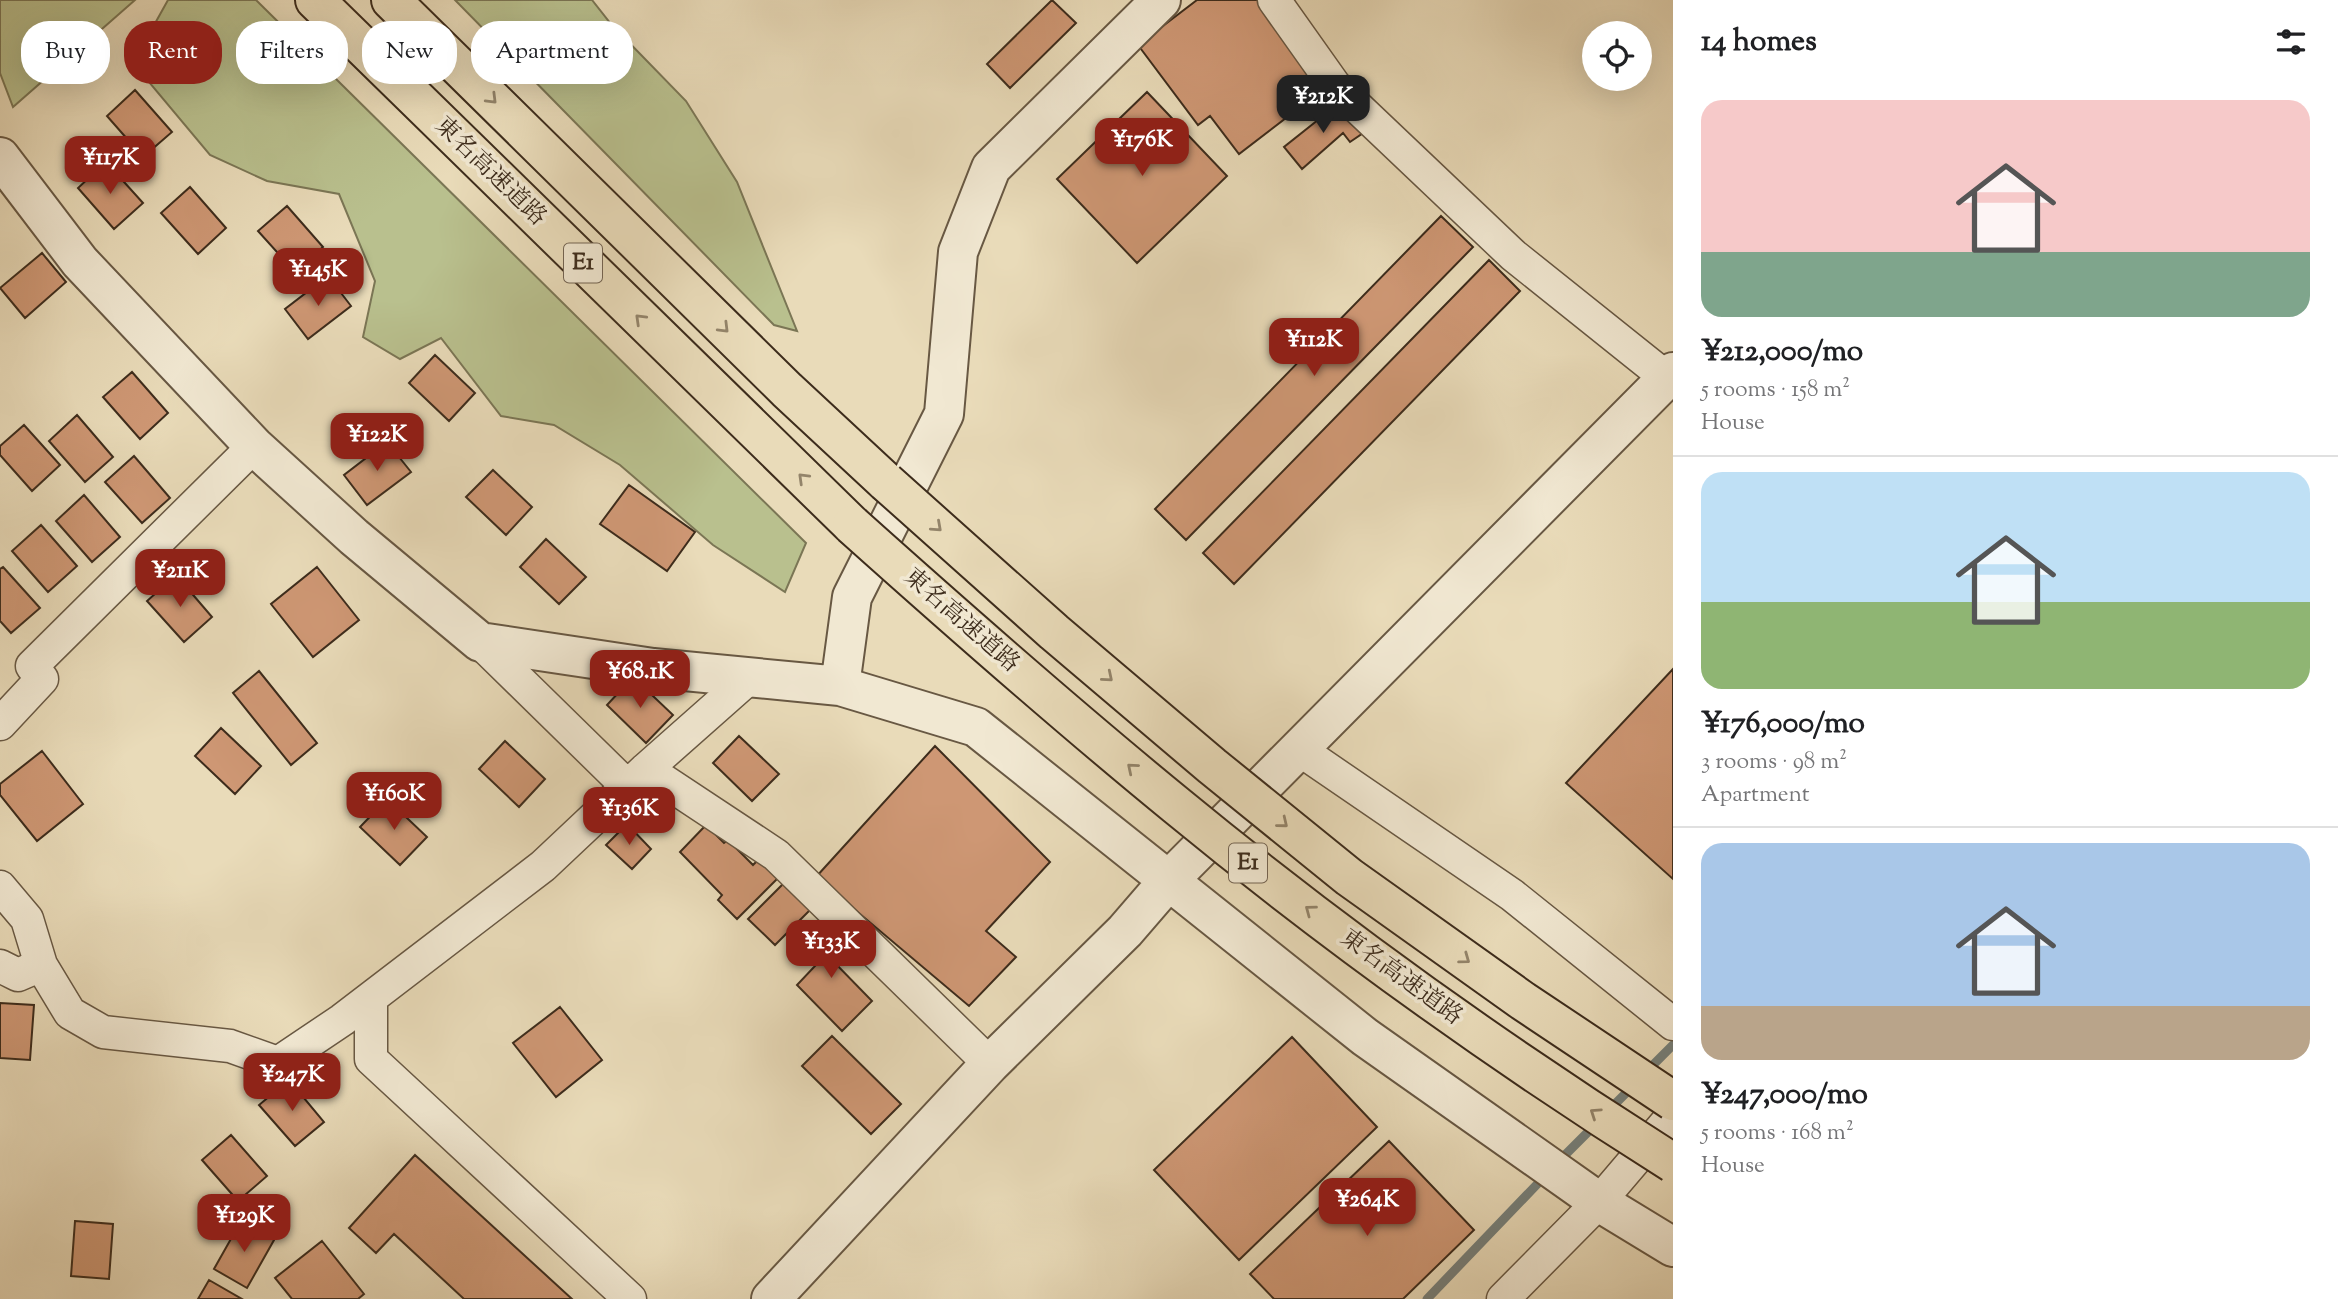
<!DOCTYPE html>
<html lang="en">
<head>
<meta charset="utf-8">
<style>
	body { margin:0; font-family:"Sorts Mill Goudy","Noto Serif JP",serif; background:#f2f2f2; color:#202124; height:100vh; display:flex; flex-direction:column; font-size:26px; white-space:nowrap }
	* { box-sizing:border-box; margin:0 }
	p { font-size:23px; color:#757577 }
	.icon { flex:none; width:38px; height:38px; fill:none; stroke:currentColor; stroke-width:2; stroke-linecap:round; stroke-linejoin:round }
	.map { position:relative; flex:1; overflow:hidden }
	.drawer { display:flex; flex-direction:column; background:#fff; width:665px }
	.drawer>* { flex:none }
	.hud { position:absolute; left:21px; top:21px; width:665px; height:63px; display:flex; gap:14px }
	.fabs { position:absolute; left:1582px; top:21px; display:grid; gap:14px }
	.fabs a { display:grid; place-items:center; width:70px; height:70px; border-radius:50%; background:#fff; box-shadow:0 7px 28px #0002; font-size:35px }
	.price { position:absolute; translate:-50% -60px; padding:0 16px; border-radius:14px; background:#8f2418; color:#fff; font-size:23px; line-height:46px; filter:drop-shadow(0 2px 4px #0008) }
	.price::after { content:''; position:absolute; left:50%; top:42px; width:21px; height:16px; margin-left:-10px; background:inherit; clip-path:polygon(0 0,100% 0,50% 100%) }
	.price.active { background:#222; color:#fff }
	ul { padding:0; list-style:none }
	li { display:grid; align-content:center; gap:14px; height:371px; padding:0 28px }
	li+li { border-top:2px solid #e0e0e0 }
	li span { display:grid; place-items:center; height:217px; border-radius:21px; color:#555 }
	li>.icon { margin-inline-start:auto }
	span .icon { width:126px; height:126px; fill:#fffc; stroke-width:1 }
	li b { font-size:30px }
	h2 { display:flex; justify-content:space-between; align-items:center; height:84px; padding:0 28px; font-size:30px }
	.tag { padding:0 24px; border-radius:28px; background:#fff; box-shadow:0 7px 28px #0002; font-size:24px; line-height:63px }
	.tag.active { background:#8f2418; color:#fff }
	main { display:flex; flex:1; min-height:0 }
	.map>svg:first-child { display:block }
</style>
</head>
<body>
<main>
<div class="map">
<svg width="1673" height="1299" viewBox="0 0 1673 1299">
	<rect width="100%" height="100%" fill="#e9dbb9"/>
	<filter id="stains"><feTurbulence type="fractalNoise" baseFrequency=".00286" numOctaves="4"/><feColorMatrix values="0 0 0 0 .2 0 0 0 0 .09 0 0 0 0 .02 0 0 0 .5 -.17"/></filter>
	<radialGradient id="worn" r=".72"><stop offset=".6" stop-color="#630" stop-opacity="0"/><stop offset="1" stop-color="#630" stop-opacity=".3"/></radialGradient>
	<path fill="#b9c08e" stroke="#7b7655" stroke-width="2" d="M0,0H135L13,107L0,73Z
		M168,0H256L806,543L785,592L713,545L620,465L554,425L501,416L441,338L400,359L363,337L375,281L339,194L267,181L210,155L133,63Z
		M455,0H592L611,24L686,101L737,182L797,331L774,325Z"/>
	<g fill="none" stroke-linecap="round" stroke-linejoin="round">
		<path stroke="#76807b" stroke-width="9" d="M1647,1071L1673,1045
			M1608,1111L1633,1086
			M1559,1161L1596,1124
			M1427,1299L1545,1176"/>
	</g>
	<path fill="#ce9774" stroke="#3d2c1c" stroke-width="2" d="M1052,0L1076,23L1010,88L987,64Z
		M1197,0H1259L1325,88L1239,154L1210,116L1198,125L1138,45Z
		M135,90L172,132L143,157L107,116Z
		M1147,92L1227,176L1137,263L1057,179Z
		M1338,104L1366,131L1350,142L1343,133L1302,169L1284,147Z
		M106,162L143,203L114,229L78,188Z
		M190,187L226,228L198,254L161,213Z
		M287,206L323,247L295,272L258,231Z
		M1441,216L1473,247L1186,540L1155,509Z
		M42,253L66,282L25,318L0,288Z
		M1489,260L1520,291L1234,584L1203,553Z
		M328,276L351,306L308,339L285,309Z
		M435,355L475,393L449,421L409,383Z
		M132,372L168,413L140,439L103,397Z
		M77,415L113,457L85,482L49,441Z
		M24,425L60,465L32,491L0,455V446Z
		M387,442L411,472L367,505L344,475Z
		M134,456L170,498L142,523L105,482Z
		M493,470L532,507L506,535L466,497Z
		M629,485L695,532L667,571L600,524Z
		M84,495L120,537L92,562L56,521Z
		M41,525L77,566L48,592L12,551Z
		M546,539L586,577L559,604L520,567Z
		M3,567L40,608L11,633L0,621V569Z
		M317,567L359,620L313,657L271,604Z
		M176,575L212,617L184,642L147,601Z
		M1673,669V879L1566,783Z
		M259,671L317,743L291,765L233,693Z
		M633,677L673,715L646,743L607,705Z
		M221,728L261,766L235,794L195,756Z
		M739,736L779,774L752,801L713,763Z
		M505,741L545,779L519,807L479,769Z
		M935,746L1050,862L986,931L1016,957L969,1006L816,877Z
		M42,751L83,804L37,841L0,795V784Z
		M387,799L427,837L400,865L360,827Z
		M627,824L651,849L632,869L606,845Z
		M706,825L724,843L728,840L753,865L760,858L779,877L737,919L718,900L722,895L680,852Z
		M785,882L812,908L775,945L748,919Z
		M828,922L847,941L830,958L872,1001L842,1031L797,985L815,966L799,949Z
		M0,1003L34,1005L30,1060L0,1058Z
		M560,1007L602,1060L556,1097L513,1043Z
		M832,1036L901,1104L871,1134L802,1066Z
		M1292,1037L1377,1127L1239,1260L1154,1170Z
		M289,1080L324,1122L295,1146L259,1105Z
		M231,1135L267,1176L238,1201L202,1160Z
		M1389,1141L1474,1230L1403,1299H1274L1250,1274Z
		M415,1155L572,1299H464L394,1234L376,1253L349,1228Z
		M75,1221L113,1224L109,1279L71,1276Z
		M241,1221L274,1240L247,1288L214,1269Z
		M322,1241L364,1294L358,1299H292L275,1278Z
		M209,1280L242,1299H198Z"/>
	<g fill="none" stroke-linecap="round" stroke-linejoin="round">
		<defs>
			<path id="minor" d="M1274,0L1335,86L1513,255L1673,383
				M480,642L627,786
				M0,724L42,679L32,666L254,446
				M1300,750L1512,895L1673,1024
				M646,769L776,855L990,1064
				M0,887L27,919L41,965
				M0,966L18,975L41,965L70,1013L103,1032L230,1046L278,1063L342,1020L543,866L646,769L750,677
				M371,998V1059L630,1299
				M1503,1299L1599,1202L1673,1115"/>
			<path id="tertiary" d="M0,157L80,262L254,446L354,537L480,642L653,668L840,686L976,727L1365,1037L1599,1202L1673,1247
				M840,686L852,597L944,414L958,252L991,168L1161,0
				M771,1299L990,1064L1125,931L1169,880L1673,372"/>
			<path id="motorway" d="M315,0L852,525
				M391,0L787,390L886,482"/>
		</defs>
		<use href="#minor" stroke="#685843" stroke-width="35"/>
		<use href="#tertiary" stroke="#685843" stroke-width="42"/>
		<use href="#motorway" stroke="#3d2c1c" stroke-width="42"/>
		<use href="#minor" stroke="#f1e8d2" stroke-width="32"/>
		<use href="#tertiary" stroke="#f1e8d2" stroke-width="38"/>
		<use href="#motorway" stroke="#e9dbb9" stroke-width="38"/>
		<defs>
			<path id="motorway-bridge" d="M886,482L1054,632L1212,766L1349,877L1523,1001L1673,1101
				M852,525C958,620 1066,715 1176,805C1334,935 1500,1054 1673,1163"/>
		</defs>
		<use href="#motorway-bridge" stroke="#3d2c1c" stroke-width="42" stroke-linecap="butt"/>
		<use href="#motorway-bridge" stroke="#e9dbb9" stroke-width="38"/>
	</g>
	<defs><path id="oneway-chevron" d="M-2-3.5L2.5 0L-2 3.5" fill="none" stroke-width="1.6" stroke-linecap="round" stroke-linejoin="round" transform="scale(1.75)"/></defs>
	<g stroke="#93846a">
		<use href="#oneway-chevron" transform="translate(492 99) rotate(45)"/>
		<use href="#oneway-chevron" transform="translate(640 319) rotate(-136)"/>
		<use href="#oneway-chevron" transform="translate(724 328) rotate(45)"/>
		<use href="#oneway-chevron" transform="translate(803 478) rotate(-136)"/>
		<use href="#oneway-chevron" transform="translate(937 527) rotate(42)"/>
		<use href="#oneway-chevron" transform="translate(1108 677) rotate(40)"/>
		<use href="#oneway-chevron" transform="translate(1132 768) rotate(-140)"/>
		<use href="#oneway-chevron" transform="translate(1283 823) rotate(39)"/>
		<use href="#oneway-chevron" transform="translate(1310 910) rotate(-143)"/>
		<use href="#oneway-chevron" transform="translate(1465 959) rotate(36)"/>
		<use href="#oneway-chevron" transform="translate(1595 1113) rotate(-146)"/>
	</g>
	<g text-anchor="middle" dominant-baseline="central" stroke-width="7" stroke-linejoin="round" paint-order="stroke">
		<g fill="#f1e8d2" stroke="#736453" stroke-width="2">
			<rect x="564" y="243.5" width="38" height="39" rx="5"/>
			<rect x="1229" y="843.5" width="38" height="39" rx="5"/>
		</g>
		<g font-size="23" font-weight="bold" fill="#3d2c1c">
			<text x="583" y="263">E1</text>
			<text x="1248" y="863">E1</text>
		</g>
		<g font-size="24" fill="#3d2c1c" stroke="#f1e8d2">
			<text transform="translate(490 172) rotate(44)">東名高速道路</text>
			<text transform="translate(961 621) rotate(41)">東名高速道路</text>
			<text transform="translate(1401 978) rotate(36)">東名高速道路</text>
		</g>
	</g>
	<rect width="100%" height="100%" filter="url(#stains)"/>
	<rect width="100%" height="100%" fill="url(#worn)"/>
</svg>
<div class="fabs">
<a><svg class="icon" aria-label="locate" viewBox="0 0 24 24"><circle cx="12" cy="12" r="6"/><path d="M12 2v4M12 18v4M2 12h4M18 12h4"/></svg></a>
</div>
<b class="price active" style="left:1323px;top:135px">¥212K</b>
<b class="price" style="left:1142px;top:178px">¥176K</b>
<b class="price" style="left:110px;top:196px">¥117K</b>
<b class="price" style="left:318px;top:308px">¥145K</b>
<b class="price" style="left:1314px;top:378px">¥112K</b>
<b class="price" style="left:377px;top:473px">¥122K</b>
<b class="price" style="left:180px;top:609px">¥211K</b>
<b class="price" style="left:640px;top:710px">¥68.1K</b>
<b class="price" style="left:394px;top:832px">¥160K</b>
<b class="price" style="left:629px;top:847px">¥136K</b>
<b class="price" style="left:831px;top:980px">¥133K</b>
<b class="price" style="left:292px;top:1113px">¥247K</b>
<b class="price" style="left:1367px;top:1238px">¥264K</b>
<b class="price" style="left:244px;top:1254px">¥129K</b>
<div class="hud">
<a class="tag">Buy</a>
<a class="tag active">Rent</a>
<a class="tag">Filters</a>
<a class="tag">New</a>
<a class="tag">Apartment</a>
</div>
</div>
<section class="drawer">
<h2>14 homes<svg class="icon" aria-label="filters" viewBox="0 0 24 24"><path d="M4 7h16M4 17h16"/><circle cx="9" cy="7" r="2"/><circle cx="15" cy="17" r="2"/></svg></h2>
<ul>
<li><span style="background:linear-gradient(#f6c9c9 70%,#7fa58c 0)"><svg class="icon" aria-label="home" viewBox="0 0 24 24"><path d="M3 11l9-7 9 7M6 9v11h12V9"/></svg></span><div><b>¥212,000/mo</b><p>5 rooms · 158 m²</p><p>House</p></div></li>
<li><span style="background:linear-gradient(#bfe0f5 60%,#8fb573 0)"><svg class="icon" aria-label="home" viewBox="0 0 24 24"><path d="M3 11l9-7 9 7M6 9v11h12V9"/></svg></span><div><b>¥176,000/mo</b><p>3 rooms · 98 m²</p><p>Apartment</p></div></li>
<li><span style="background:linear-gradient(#a9c7e8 75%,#b9a48a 0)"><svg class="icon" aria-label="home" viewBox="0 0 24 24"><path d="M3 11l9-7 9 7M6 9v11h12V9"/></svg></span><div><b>¥247,000/mo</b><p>5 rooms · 168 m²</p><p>House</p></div></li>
</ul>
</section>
</main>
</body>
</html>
